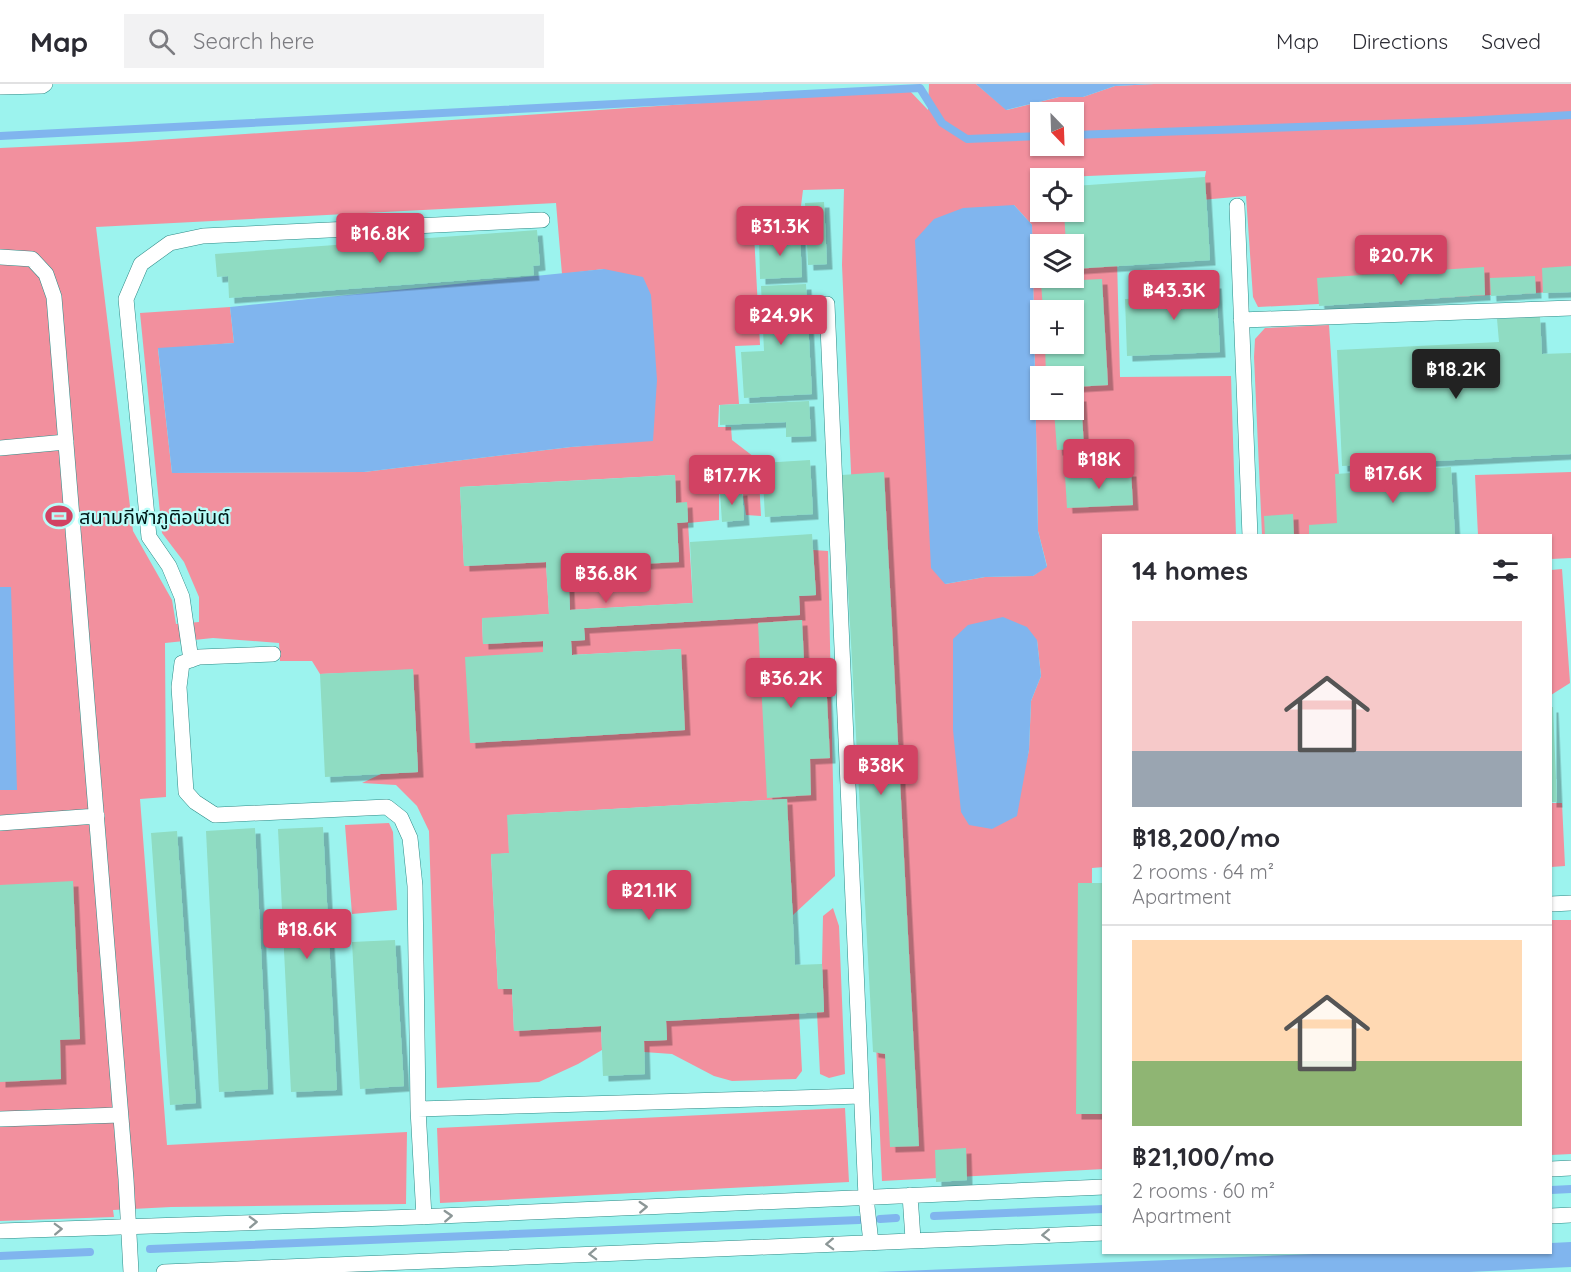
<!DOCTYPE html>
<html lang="en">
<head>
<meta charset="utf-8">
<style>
	body { margin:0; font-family:Quicksand,"Noto Sans Thai",sans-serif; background:#f2f2f3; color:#2b2b33; height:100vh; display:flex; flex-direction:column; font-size:22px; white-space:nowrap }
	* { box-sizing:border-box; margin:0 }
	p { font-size:20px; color:#7c7c81 }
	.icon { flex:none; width:33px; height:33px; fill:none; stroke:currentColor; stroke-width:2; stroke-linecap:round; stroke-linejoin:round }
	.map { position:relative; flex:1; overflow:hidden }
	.panel { position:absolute; left:1102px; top:450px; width:450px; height:720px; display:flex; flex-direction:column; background:#fff; border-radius:0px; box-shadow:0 2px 4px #0004 }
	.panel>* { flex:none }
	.needle { width:39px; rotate:157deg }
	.buttons { position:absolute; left:1030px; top:18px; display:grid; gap:12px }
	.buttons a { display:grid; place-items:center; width:54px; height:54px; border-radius:0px; background:#fff; box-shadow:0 2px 4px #0004; font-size:30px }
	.price { position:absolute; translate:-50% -51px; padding:0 14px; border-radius:6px; background:#d24263; color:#fff; font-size:20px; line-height:39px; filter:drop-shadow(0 2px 3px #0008) }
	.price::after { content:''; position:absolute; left:50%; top:36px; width:18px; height:14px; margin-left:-9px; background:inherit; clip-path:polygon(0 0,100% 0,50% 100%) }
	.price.active { background:#222; color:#fff }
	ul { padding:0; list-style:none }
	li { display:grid; align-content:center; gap:12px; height:318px; padding:0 30px }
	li+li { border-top:2px solid #e1e1e2 }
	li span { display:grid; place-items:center; height:186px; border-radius:0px; color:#555 }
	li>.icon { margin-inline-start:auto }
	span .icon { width:108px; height:108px; fill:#fffc; stroke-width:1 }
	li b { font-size:26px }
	h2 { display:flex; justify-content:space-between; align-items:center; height:72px; padding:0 30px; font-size:26px }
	header { display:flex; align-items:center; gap:36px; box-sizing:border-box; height:84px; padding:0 30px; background:#fff; border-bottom:2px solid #e1e1e2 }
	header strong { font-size:28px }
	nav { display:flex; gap:33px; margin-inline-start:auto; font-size:21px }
	.search { width:420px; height:54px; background:#f2f2f3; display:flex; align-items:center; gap:15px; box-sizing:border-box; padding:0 21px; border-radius:0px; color:#7c7c81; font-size:22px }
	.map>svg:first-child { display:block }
</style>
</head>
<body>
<header>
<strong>Map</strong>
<div class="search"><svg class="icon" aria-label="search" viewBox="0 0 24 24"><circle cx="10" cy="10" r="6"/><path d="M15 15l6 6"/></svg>Search here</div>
<nav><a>Map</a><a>Directions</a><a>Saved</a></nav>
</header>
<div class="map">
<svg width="1571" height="1188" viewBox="0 0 1571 1188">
	<defs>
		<filter id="shadow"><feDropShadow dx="5.5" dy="5.5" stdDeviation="0" flood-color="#0004"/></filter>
	</defs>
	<rect width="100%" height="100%" fill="#9cf3ee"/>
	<path fill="#f2909e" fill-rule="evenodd" d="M929,0H976L1007,26L1059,13H1083L1115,2L1154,0H1571V207L1258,223L1253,213L1246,112L1201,116L1206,87L1041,94V128H1068L1072,160H1041V194H1074V176L1117,175L1120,293L1231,292L1236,451L1104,452V783L1092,784L1091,1023H1104V1085L882,1097L842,181L844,105L803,106L798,146L754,150L760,261L735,262L739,320L719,321L718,343H731L732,356L758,376L761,432L746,431L742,404L719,407V436L688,439L693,519L570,526L568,484L679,477L677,439L688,438L687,419H676L675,391L460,403L464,482L546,478L549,530L482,535L483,560L543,557V568L470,659L684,646L680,565L572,571L571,557L585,556L584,544L800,531L799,512L816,511L813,466L828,467L835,792L793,831L786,715L508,731L509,769L491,771L498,905H512L514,947L601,942L602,966L578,980L539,998L437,1004L429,747L417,722L396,701L362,699L381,690L418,688L413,586L320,590L312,577H280L279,559L213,554L165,559L166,713L140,715L167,1061L407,1048L406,1120L171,1123L113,1126L114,1133L0,1137V64L128,58L908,5L928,26ZM1041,28H1074V62H1041ZM556,119L562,190L604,185L653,356L571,363L364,388L172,389L158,265L234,259L230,223L140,229L162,449L184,478L199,513V538L176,540L172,516L133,447L96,143ZM1014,121L1032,141L1038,447L1047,482L1033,492L985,493L945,500ZM1041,226H1074V260H1041ZM1041,292H1074V326H1041ZM1037,556L1041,592L1031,617L1029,666L1022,696L992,745Z
		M1329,241L1343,451H1262L1254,273L1255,255L1265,244Z
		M1571,388V474L1551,475V452L1478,451L1475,391Z
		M1562,485L1570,599L1551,611V486Z
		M1551,719H1562L1565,782L1551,783Z
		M389,739L393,748L397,826L352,830L345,741Z
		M833,824L839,842L845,990L829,994L820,990L817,928L824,927L822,880L823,832Z
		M1551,836H1571V1070L1551,1071Z
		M799,929L802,987L796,995L732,997L714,992L672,970L644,968V957L667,956L666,937Z
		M845,1024L849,1098L440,1119L437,1044Z"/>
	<path fill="#80b5ee" d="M976,0H1154L1115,2L1083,13H1059L1006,26Z
		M1014,121L1032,141L1038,447L1047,483L1033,492L985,493L945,500L931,484L915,156L934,135L963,124Z
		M604,185L643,193L651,211L657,296L653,357L571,363L364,388L172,389L158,264L234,259L230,223Z
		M0,503H11L17,706H0Z
		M1003,533L1027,543L1037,556L1041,592L1031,617L1029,666L1017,732L992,745L969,741L961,728L953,646V555L968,541Z
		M1571,1158V1183L1469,1188H877L1338,1169L1551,1168V1159Z"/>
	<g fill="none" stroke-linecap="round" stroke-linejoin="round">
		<path stroke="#80b5ee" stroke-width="8" d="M1074,51L1464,37L1571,31
			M0,52L920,4L942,39L967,55L1041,52
			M1551,1106L1571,1105
			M934,1132L1104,1125
			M880,1135L896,1134
			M150,1165L859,1136
			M0,1172L90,1168"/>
	</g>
	<path fill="#8fdcc2" filter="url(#shadow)" d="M1205,93L1210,176L1074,185V160H1066L1064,128H1074V102Z
		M824,118L827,180L808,181L805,119Z
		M537,146L540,181L533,182L534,191L229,214L228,192L217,193L215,170Z
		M800,151L802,193L760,195L759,153Z
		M1571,182V208L1543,209L1542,184Z
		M1484,183L1485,211L1319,222L1317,194Z
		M1535,192L1536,209L1491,212L1490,194Z
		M1102,195L1108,301L1074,303V292H1046L1045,260H1074V226H1043L1041,198Z
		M1216,199L1220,268L1127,272L1125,215L1148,214V202Z
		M806,200L812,310L744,314L741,268L764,267L761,202Z
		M1540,233L1542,270L1571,269V370L1342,382L1337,266L1499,258L1497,235Z
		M1074,312H1081L1084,364L1057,366L1054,326H1074Z
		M809,317L811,352L786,353V338L720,341V321Z
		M810,376L813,430L765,433L762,379Z
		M1451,383L1455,452H1309V441L1337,439L1335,390Z
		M1131,387L1133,421L1067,424L1065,391Z
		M884,388L919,1062L890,1063L885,970L873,968L842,391Z
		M675,391L676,419L687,418L688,438L677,439L679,478L568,484L570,526L693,519L690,458L812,450L816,511L799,512L800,531L584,544L585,556L571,557L572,571L681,565L685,646L470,659L465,573L543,568V557L483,560L482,534L549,530L546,478L464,482L460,403Z
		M742,406L744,436L722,438L720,408Z
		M1293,430L1294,452H1265L1264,432Z
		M802,536L804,576L825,574L830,674L810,675L811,711L767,714L758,539Z
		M413,585L418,688L325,693L320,590Z
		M1551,623H1553L1557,718H1551Z
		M787,715L795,881L822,880L824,928L666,937L667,956L644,957L645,990L603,992L601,942L514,947L512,905H498L491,770L509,769L507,731Z
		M323,743L337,1006L291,1008L278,745Z
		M255,744L268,1005L219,1008L206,747Z
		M177,747L196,1019L170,1021L151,749Z
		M73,797L80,955L60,956L61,995L0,998V801Z
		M1078,799H1104V1030H1076Z
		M395,856L404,1002L360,1005L352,858Z
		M966,1064L967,1096L936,1098L935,1066Z"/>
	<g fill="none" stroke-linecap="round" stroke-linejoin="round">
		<defs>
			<path id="lane" d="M0,3L42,2L45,0
				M1237,122L1250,452
				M0,173L32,175L46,190L54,213L126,1095L131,1188
				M827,220L866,1113L871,1159
				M1241,236L1571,224
				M0,364L66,358
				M273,570L199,573L182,579L179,603L186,708L195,718L215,731L387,723L401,734L410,754L415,802L418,1025
				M191,576L182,513L169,482L149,453L126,215L141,180L170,159L203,152L542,136
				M0,739L97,732
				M1551,820L1571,819
				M0,1035L120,1031
				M1551,1085L1571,1084
				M910,1111L913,1155
				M1551,1132L1571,1131
				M424,1133L418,1025L861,1012
				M0,1147L416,1133L1104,1103
				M164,1188L1104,1149"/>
		</defs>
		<use href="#lane" stroke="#2e8a86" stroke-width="16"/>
		<use href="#lane" stroke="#fff" stroke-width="15"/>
	</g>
	<defs><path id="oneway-chevron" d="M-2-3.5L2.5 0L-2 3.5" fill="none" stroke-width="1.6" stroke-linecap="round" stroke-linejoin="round" transform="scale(1.5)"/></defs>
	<g stroke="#8c9797">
		<use href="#oneway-chevron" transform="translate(643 1123) rotate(-3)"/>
		<use href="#oneway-chevron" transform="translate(448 1132) rotate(-3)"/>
		<use href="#oneway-chevron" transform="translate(253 1138) rotate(-2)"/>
		<use href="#oneway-chevron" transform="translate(58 1145) rotate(-2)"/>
		<use href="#oneway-chevron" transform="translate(1046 1151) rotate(178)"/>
		<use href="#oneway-chevron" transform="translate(830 1160) rotate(178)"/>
		<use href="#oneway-chevron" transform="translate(593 1170) rotate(178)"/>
	</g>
	<defs>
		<symbol id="stadium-bare" viewBox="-9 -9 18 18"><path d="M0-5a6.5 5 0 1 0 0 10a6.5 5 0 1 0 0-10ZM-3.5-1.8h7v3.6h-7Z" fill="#d24263" stroke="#b9fdf9" stroke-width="2.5" paint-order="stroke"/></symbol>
	</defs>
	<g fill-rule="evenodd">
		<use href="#stadium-bare" x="40" y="413" width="38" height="38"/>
	</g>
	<g text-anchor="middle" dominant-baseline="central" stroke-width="4.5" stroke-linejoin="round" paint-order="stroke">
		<g font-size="20" fill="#001817" stroke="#b9fdf9" text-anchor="start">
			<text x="79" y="432">สนามกีฬาภูติอนันต์</text>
		</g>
	</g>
</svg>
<div class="buttons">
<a><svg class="needle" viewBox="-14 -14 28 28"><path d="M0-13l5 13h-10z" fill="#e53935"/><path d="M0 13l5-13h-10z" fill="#7c7c81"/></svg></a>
<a><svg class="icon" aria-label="locate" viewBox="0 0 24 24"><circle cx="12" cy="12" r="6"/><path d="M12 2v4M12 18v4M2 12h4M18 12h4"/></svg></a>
<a><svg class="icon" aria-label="layers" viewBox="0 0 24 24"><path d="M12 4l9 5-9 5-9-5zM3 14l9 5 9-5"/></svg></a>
<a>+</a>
<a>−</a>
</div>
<b class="price" style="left:780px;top:173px">฿31.3K</b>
<b class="price" style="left:380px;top:180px">฿16.8K</b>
<b class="price" style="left:1401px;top:202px">฿20.7K</b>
<b class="price" style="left:1174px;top:237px">฿43.3K</b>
<b class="price" style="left:781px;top:262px">฿24.9K</b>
<b class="price active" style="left:1456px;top:316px">฿18.2K</b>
<b class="price" style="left:1099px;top:406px">฿18K</b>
<b class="price" style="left:1393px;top:420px">฿17.6K</b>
<b class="price" style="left:732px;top:422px">฿17.7K</b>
<b class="price" style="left:606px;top:520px">฿36.8K</b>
<b class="price" style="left:791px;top:625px">฿36.2K</b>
<b class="price" style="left:881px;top:712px">฿38K</b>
<b class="price" style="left:649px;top:837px">฿21.1K</b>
<b class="price" style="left:307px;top:876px">฿18.6K</b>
<section class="panel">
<h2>14 homes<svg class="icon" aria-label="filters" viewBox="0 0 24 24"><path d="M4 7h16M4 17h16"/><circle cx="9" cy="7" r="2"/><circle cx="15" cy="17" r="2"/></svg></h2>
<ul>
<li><span style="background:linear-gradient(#f6c9c9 70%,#9aa5b1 0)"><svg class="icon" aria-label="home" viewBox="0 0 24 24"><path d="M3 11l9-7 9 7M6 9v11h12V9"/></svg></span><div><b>฿18,200/mo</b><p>2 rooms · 64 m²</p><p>Apartment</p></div></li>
<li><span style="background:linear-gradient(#ffd9b3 65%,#8fb573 0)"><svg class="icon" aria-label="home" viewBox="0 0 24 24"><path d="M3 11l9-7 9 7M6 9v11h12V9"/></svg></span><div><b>฿21,100/mo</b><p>2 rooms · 60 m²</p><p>Apartment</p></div></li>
</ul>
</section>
</div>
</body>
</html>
